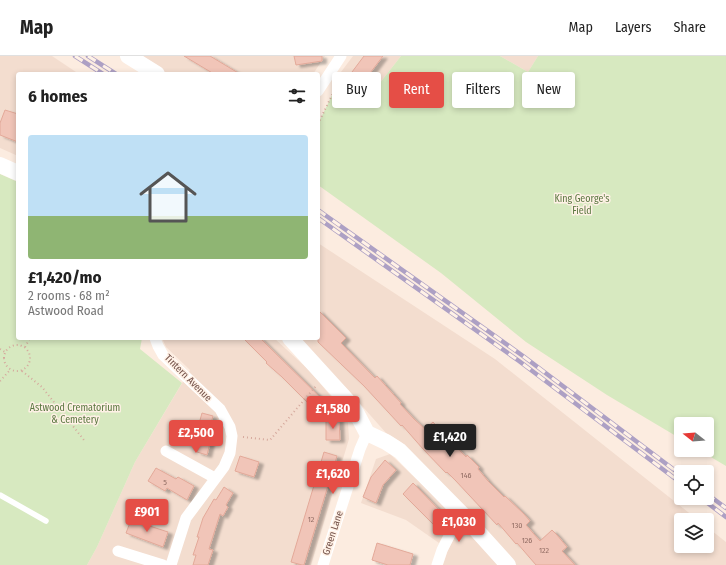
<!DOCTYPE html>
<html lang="en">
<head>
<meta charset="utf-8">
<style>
	body { margin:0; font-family:"Fira Sans Condensed",sans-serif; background:#f6f6f6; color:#222; height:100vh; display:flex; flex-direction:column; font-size:15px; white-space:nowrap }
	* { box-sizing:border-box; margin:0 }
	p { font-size:13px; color:#767676 }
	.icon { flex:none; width:22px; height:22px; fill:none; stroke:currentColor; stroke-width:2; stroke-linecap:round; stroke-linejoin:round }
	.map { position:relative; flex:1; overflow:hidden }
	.side { position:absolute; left:16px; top:16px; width:304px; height:268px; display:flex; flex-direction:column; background:#fff; border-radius:4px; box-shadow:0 2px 6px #0003 }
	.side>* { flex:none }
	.top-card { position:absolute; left:332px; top:16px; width:334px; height:36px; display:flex; gap:8px }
	.needle { width:26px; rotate:287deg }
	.fabs { position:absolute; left:674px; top:361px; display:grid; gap:8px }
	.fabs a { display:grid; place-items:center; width:40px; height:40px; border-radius:4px; background:#fff; box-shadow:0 2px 6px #0003; font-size:20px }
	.price { position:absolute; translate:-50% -34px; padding:0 9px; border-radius:4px; background:#e54e46; color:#fff; font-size:13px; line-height:26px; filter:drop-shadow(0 1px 2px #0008) }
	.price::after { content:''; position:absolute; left:50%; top:24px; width:12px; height:9px; margin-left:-6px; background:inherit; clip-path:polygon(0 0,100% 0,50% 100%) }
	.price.selected { background:#222; color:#fff }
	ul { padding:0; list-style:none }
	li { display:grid; align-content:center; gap:8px; height:212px; padding:0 12px }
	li+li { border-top:1px solid #e0e0e0 }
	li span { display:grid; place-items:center; height:124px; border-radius:4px; color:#555 }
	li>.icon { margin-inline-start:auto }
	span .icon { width:72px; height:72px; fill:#fffc; stroke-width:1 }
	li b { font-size:17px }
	h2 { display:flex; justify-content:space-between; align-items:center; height:48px; padding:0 12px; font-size:17px }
	.chip { padding:0 14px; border-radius:4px; background:#fff; box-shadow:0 2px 6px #0003; font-size:14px; line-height:36px }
	.chip.selected { background:#e54e46; color:#fff }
	header { display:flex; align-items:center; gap:24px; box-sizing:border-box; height:56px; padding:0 20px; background:#fff; border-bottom:1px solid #e0e0e0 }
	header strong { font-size:19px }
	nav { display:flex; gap:22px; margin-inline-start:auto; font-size:14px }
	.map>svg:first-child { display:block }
</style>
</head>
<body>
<header>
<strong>Map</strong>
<nav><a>Map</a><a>Layers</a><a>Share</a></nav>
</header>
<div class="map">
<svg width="726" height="509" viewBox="0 0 726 509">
	<defs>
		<filter id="shadow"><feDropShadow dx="4.5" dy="2.5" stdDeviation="1" flood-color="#0004"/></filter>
	</defs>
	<rect width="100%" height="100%" fill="#fcece0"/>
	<path fill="#f3ddcf" d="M0,0H52L79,18H18V100L0,92Z
		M128,0H325L313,18H167Z
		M353,0H401L361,51L335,33L332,28Z
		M500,0H538L528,16Z
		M318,187L495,303L698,464H681V490H707V471L726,486V509H516L401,386L386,377L348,334L297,282H318Z
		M162,282H274L310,315L343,355L348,367L349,383L311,509H87L97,491L135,406L190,314L166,291Z
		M390,398L454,459L439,487L406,464L361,447L376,403Z
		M463,469L503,509H443L448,494L459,472Z"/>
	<path fill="#d7e9c0" d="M401,0H500L528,16L538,0H726V410L699,394H707V368H681V383L607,339L526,286L441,217L318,129V68L335,33L361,51Z
		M0,118L18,126V282H142L140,293L182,327L135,406L97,491L87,509H0Z"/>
	<path fill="#f1c5b8" stroke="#e3a999" filter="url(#shadow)" d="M184,0H210L240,18H214Z
		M294,0H322V5L296,9Z
		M364,0H383L352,41L340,32Z
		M5,54L18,58V86L0,79V67Z
		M318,254L346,282L341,287L375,322L377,320L401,347L400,348L414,363L425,373L433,366L466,401L467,399L479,411L478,413L488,425L504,441L505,440L524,458L530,465L526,469L540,485L552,474L557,479L567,491L562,495L575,509H536L517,487L516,488L498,467L497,469L455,424L447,416L446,417L423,393L402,369L401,370L364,330L318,286Z
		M243,282H260L332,353L323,362L282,321L266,307L267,306Z
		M202,357L213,360L209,374L213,375L207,399L197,396L201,383L195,382Z
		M326,363H339L340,384H326Z
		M324,396L337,400L304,509H302L291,506Z
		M240,400L259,406L254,421L235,415Z
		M385,404L396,414L383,429L376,447L363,441L371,421Z
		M156,412L176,423L178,421L194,430L187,444L167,432L165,435L148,425Z
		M413,427L445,460L435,470L403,438Z
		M224,431L233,437L226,449L228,451L223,460L220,458L209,493L213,494L208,509H193L196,499H193L199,481H197L203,462L214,443L216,444Z
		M131,464L168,476L163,491L126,477Z
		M377,487L413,498L410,509H388L372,504Z"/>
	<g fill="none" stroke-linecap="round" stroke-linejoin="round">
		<path stroke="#d5a89c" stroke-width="2" stroke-dasharray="1 3" stroke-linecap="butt" d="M318,68L335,33L334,32
			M4 302a13 13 0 1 1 26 0a13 13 0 1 1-26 0Z
			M25,291L30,282
			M0,293L5,296
			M22,315L42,331L84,384
			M0,325L10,314
			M243,381L270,384L316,330"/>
		<path stroke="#fff" stroke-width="5.5" d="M0,439L46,465"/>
		<path stroke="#fff" stroke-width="11" d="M318,35L341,0
			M155,282L158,290L163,299L220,353L230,371L232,380L230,397L224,411L186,462L171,509
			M166,395L215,422
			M118,495L163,509
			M323,509L360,393L367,377
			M437,509L442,494L461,457"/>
		<path stroke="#fff" stroke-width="16" d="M128,0L157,18
			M0,109L18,117
			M290,282L351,349L357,358L367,377L386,386L400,395L461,457L508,509"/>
		<defs>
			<path id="rail" d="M75,0L103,18
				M88,0L116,18
				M318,154L523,300L681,419
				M318,162L519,305L681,427
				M707,438L726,452
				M701,442L726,461"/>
		</defs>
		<use href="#rail" stroke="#ada0c4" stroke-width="4.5"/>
		<use href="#rail" stroke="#fff1e6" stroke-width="3" stroke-dasharray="9" stroke-linecap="butt"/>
	</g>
	<g text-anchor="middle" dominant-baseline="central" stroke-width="3" stroke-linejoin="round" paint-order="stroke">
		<g font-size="8" fill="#926d64">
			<text x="466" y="419">146</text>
			<text x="165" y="426">5</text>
			<text x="311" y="463">12</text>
			<text x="517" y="469">130</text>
			<text x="527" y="484">126</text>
			<text x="544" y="494">122</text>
		</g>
		<g font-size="10" fill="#5b7841" stroke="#fff1e6">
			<text x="582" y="143">King George's<tspan x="582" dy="12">Field</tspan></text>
			<text x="75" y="352">Astwood Crematorium<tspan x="75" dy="12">&amp; Cemetery</tspan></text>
		</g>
		<g font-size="10" fill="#725048" stroke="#fff1e6">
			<text transform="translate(188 322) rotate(45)">Tintern Avenue</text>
			<text transform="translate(333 477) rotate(-72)">Green Lane</text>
		</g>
	</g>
</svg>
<div class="fabs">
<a><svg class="needle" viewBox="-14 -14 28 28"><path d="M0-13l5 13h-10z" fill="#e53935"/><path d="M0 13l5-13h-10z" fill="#767676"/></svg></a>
<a><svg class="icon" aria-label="locate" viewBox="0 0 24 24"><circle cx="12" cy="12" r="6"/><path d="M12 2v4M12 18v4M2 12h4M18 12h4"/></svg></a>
<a><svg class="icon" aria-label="layers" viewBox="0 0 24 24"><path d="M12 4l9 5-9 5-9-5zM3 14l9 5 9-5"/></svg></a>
</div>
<b class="price" style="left:333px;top:374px">£1,580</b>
<b class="price" style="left:196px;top:398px">£2,500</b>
<b class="price selected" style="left:450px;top:402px">£1,420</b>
<b class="price" style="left:333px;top:439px">£1,620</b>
<b class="price" style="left:147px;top:477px">£901</b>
<b class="price" style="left:459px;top:487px">£1,030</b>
<div class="top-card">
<a class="chip">Buy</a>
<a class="chip selected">Rent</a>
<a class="chip">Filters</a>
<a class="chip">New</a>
</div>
<section class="side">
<h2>6 homes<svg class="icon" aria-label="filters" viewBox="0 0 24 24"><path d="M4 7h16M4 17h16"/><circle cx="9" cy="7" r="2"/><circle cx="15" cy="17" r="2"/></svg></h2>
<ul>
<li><span style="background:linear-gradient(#bfe0f5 65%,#8fb573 0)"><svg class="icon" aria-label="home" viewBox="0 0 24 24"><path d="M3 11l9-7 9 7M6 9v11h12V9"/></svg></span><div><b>£1,420/mo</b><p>2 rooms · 68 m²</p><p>Astwood Road</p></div></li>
</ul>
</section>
</div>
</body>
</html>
